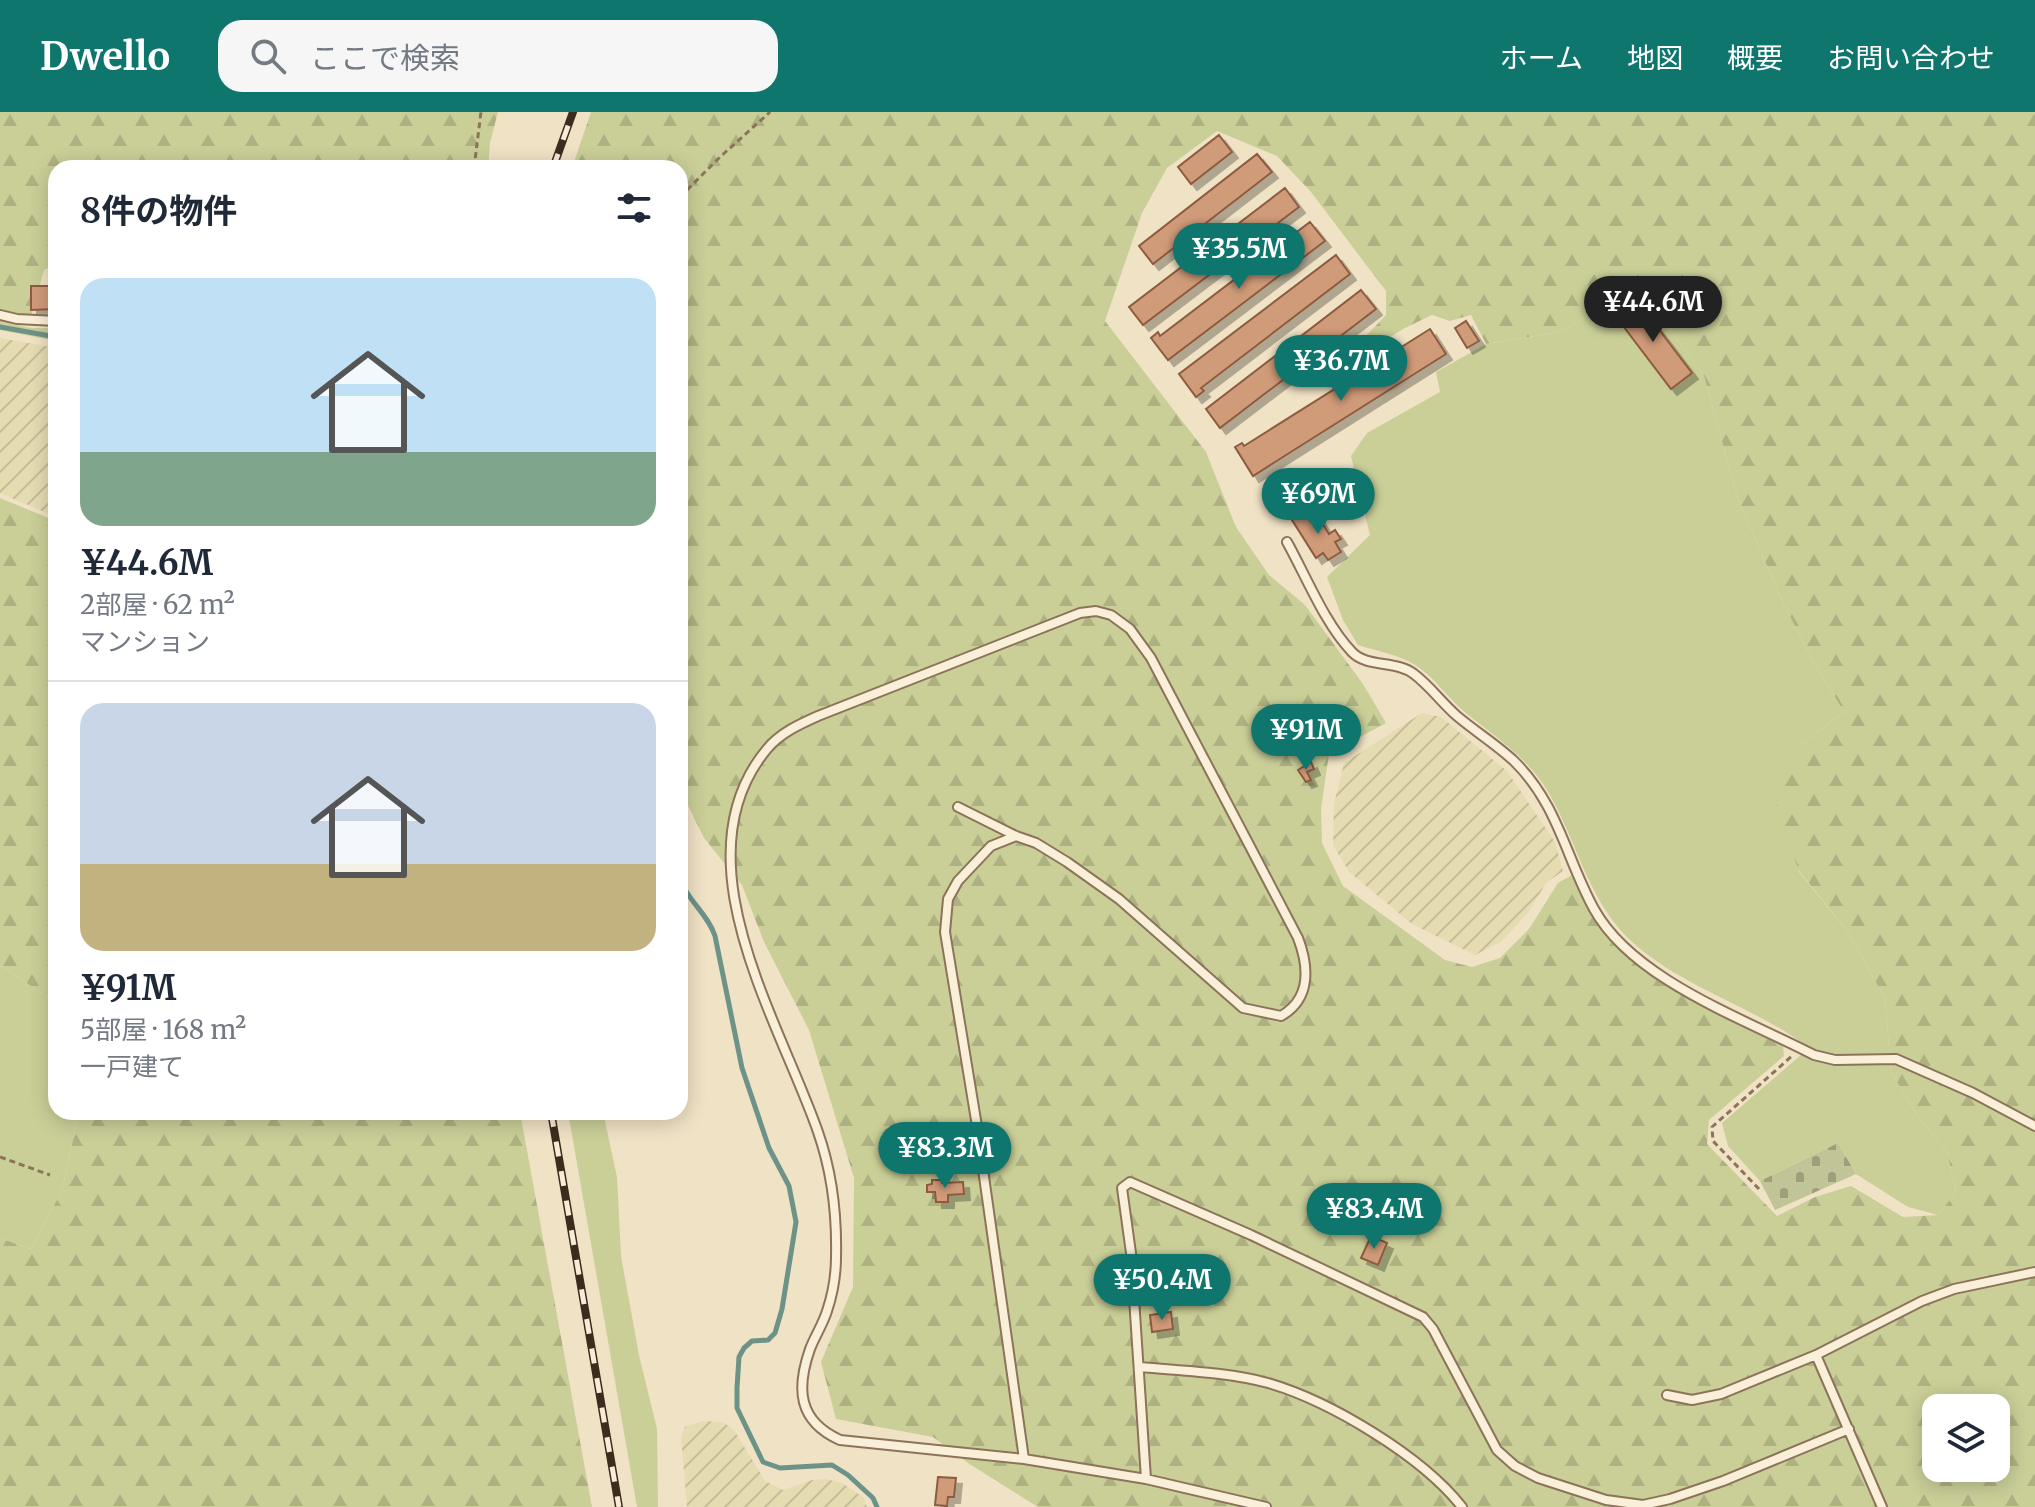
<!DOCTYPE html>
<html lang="ja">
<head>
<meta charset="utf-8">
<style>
	body { margin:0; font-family:Merriweather,"Noto Sans JP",serif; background:#f6f6f7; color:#1f2937; height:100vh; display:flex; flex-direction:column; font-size:30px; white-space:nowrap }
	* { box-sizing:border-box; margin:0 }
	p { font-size:26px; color:#747a83 }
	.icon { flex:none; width:44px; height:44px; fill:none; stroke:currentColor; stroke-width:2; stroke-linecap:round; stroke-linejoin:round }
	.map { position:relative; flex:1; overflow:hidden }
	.sheet { position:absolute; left:48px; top:48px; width:640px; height:960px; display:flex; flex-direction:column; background:#fff; border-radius:24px; box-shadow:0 4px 20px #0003 }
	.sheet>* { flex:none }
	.buttons { position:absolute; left:1922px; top:1282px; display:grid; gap:16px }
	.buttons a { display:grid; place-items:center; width:88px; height:88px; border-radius:16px; background:#fff; box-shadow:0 4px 20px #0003; font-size:40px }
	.price { position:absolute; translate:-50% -68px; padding:0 18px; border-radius:28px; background:#0f766e; color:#fff; font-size:26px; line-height:52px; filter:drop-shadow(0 2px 4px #0008) }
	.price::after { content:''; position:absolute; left:50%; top:48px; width:24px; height:18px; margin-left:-12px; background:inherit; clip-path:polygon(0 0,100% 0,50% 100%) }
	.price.on { background:#222; color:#fff }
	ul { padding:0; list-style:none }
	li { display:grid; align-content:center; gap:16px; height:424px; padding:0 32px }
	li+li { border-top:2px solid #e0e1e3 }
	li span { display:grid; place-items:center; height:248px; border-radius:24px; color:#555 }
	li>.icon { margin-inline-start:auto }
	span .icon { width:144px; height:144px; fill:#fffc; stroke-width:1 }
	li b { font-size:34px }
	h2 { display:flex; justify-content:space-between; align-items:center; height:96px; padding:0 32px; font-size:34px }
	header { display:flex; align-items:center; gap:48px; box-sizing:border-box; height:112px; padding:0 40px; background:#0f766e; color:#fff }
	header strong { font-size:38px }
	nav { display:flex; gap:44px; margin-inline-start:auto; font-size:28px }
	.search { width:560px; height:72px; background:#f6f6f7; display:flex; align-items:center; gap:20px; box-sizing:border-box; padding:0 28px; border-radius:24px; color:#747a83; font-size:30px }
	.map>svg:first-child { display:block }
</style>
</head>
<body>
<header>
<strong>Dwello</strong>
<div class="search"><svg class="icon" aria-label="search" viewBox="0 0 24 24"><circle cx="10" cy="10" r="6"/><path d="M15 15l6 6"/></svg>ここで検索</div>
<nav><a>ホーム</a><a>地図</a><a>概要</a><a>お問い合わせ</a></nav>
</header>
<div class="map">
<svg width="2035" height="1395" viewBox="0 0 2035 1395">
	<defs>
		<pattern id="farmland-furrows" width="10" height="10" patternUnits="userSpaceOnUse" patternTransform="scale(2)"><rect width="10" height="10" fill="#e6dcb2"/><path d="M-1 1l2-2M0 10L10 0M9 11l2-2" fill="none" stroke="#c6bd99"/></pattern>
		<pattern id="forest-firs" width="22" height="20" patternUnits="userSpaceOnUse" patternTransform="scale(2)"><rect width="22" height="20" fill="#cacf98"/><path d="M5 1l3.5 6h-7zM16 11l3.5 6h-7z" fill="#aeb283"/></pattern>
		<pattern id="cemetery-stones" width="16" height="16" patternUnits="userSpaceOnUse" patternTransform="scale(2)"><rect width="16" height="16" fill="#c0c497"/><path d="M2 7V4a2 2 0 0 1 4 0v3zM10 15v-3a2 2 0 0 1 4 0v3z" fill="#9d9f7b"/></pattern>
		<filter id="shadow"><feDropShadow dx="6" dy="6" stdDeviation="0" flood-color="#0004"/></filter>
	</defs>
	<rect width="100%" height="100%" fill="#f0e2c5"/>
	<path fill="url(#farmland-furrows)" d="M0,226L56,236V405L0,381Z
		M1422,601L1441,605L1507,659L1555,730L1563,759L1546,771L1528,801L1501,830L1475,843L1412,812L1349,760L1333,733L1334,692L1344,651Z
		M702,1309L723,1310L734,1318L765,1369L783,1378L812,1368L826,1367L842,1371L864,1386L867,1395H687L681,1326L685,1315Z"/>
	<path fill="#cacf98" d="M1639,177L1704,264L1738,387L1784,493L1814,551L1844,600L1797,636L1799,760L1849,821L1885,887L1891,960L1916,1002L1947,1040L1956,1079L1938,1103L1908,1095L1856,1062L1838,1031L1760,1069L1728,1034L1722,1011L1809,936C1753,893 1680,876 1628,826C1587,786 1576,726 1547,678C1525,642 1490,622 1459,595C1445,582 1432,563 1415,553C1400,543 1376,539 1358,533L1343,508L1327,465L1370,423L1351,344L1367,321L1440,280L1436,260L1486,232L1559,220Z
		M0,210L31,216H56V229L0,218Z
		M0,853L56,891V1000H79L62,1078L31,1137L0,1126Z
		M568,1000H603L617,1065L621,1144L639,1243L657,1317L658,1395H637Z"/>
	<path fill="url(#forest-firs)" fill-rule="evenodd" d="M0,0H498L490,31L488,56H56V152L44,158L31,204L17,205L0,201Z
		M591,0H2035V1395H1038L968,1351L933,1325L836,1307L821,1250L853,1175L854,1066L809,918L764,830L742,773L704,726L680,677V56H572ZM1217,19L1277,44L1311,80L1386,179V203L1364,226L1370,238L1403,217L1432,203L1450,209L1471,203L1486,232L1559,220L1639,177L1704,264L1738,387L1784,493L1814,551L1844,600L1797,636L1775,695L1799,759L1849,821L1885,887L1891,960L1916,1002L1947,1040L1956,1079L1938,1103L1903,1105L1851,1074L1815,1085L1777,1104L1707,1032L1709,1008L1784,944L1783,934L1774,926C1709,895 1634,864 1591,802C1584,790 1578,775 1572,763L1558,771L1529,817L1500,846L1472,855L1445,848L1343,774L1322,731L1321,697L1329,642L1386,611L1363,572L1305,493L1269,463L1236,415L1206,340L1105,209L1142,101L1167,56ZM1936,1296H1996V1356H1936Z
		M0,386L56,409V891L0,853Z
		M79,1000H520L592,1395H0V1126L31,1137L62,1078Z"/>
	<path fill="url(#cemetery-stones)" d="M1838,1031L1856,1062L1775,1098L1760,1069Z"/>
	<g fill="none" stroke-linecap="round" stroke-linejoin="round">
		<path stroke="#6d9388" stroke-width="5" d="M0,215L56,225
			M680,767C687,788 708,802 715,824L742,956L769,1036L789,1074L796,1110L782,1197L775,1221L768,1228L752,1229L744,1236L739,1245L737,1276V1296L763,1350L780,1356L832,1353L848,1363L873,1386L877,1395"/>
	</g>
	<path fill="#d09b79" stroke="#8d5b3f" stroke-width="2" filter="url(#shadow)" d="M1219,23L1232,40L1191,72L1178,55Z
		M1257,42L1272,60L1153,152L1139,134Z
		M1285,76L1299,95L1143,213L1129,195Z
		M1310,110L1325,129L1168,248L1151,226L1158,220L1160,224Z
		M1336,143L1350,162L1201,276L1204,279L1196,285L1179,262Z
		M31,174H56V197L31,198Z
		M1361,178L1376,197L1220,316L1206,297Z
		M1635,186L1692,261L1671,277L1614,202Z
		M1466,209L1479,229L1467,236L1455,216Z
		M1430,217L1446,242L1253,364L1235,335L1242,331L1244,334Z
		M1305,400L1310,409L1318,404L1329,422L1335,418L1341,427L1335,430L1341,440L1328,448L1323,441L1316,446L1292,408Z
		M1311,650L1314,657L1307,660L1311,668L1306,670L1298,658Z
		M932,1068H941L942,1071L963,1070L964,1082L948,1083V1090H936L935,1080H927V1073L932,1072Z
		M1371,1124L1387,1131L1378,1153L1361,1146Z
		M1171,1200L1173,1217L1152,1220L1150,1203Z
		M938,1365L956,1366L954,1385H948L947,1394L935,1393Z"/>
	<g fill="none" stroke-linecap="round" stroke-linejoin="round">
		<defs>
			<path id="service" d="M0,203L17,207L56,209
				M1287,430C1306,464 1325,512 1352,540C1367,556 1396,548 1414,562C1430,574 1442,591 1457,604C1476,620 1497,633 1514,649C1558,692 1566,746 1594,797C1633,868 1745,907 1814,943L1835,948L1896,947L1973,981L2035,1014
				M958,695L1016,724L1036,731L1067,750L1119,787L1243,896L1281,904C1311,887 1309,855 1298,826L1151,546L1130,517L1111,503L1096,499L1080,501L818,604C800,612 780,621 767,637C676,746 779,908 818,1020C832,1060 837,1102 836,1145C836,1163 833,1181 827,1199C823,1212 815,1224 810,1237C796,1277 798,1309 840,1328L1024,1347L1146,1367L1266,1395
				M1016,724L991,734L958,769L948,787L945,820L976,1008L1024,1347
				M1140,1255C1182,1259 1227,1260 1268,1271C1330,1289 1422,1344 1462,1395
				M1667,1283L1692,1288L1721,1282L1816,1243
				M1146,1367L1131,1141L1122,1076L1130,1070L1251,1123L1423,1205L1433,1217L1497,1338L1515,1354L1538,1366L1606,1388L1643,1393L1670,1387L1723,1369L1849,1317
				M1882,1395L1816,1243L1922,1189L1954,1177L2035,1160"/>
		</defs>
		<use href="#service" stroke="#8c735a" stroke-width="12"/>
		<path stroke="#8c735a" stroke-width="3" stroke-dasharray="6 4" stroke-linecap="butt" d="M474,56L481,0
			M680,85L719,46L770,0
			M0,1045L50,1063
			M1759,1077L1713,1029L1712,1015L1792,944"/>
		<use href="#service" stroke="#faefd9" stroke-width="8"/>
		<defs>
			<path id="rail" d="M553,56L573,0
				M551,1000L619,1395"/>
		</defs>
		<use href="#rail" stroke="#3c2c1e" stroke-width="8"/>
		<use href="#rail" stroke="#f7ecd5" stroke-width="5" stroke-dasharray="15" stroke-linecap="butt"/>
	</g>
</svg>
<div class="buttons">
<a><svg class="icon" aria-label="layers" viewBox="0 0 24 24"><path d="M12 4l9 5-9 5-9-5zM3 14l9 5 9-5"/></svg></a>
</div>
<b class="price" style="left:1239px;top:179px">¥35.5M</b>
<b class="price on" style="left:1653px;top:232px">¥44.6M</b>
<b class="price" style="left:1341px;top:291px">¥36.7M</b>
<b class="price" style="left:1318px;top:424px">¥69M</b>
<b class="price" style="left:1306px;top:660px">¥91M</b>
<b class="price" style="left:945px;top:1078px">¥83.3M</b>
<b class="price" style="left:1374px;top:1139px">¥83.4M</b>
<b class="price" style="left:1162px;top:1210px">¥50.4M</b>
<section class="sheet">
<h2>8件の物件<svg class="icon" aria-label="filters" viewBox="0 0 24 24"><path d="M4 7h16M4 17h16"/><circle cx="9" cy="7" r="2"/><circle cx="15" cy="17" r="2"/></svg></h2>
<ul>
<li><span style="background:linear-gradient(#bfe0f5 70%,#7fa58c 0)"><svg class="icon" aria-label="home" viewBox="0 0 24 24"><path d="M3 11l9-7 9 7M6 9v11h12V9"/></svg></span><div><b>¥44.6M</b><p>2部屋 · 62 m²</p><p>マンション</p></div></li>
<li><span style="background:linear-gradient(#c9d6e8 65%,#c2b280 0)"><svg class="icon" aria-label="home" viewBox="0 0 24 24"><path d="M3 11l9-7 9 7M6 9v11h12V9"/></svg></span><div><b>¥91M</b><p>5部屋 · 168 m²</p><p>一戸建て</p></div></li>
</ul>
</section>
</div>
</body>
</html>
